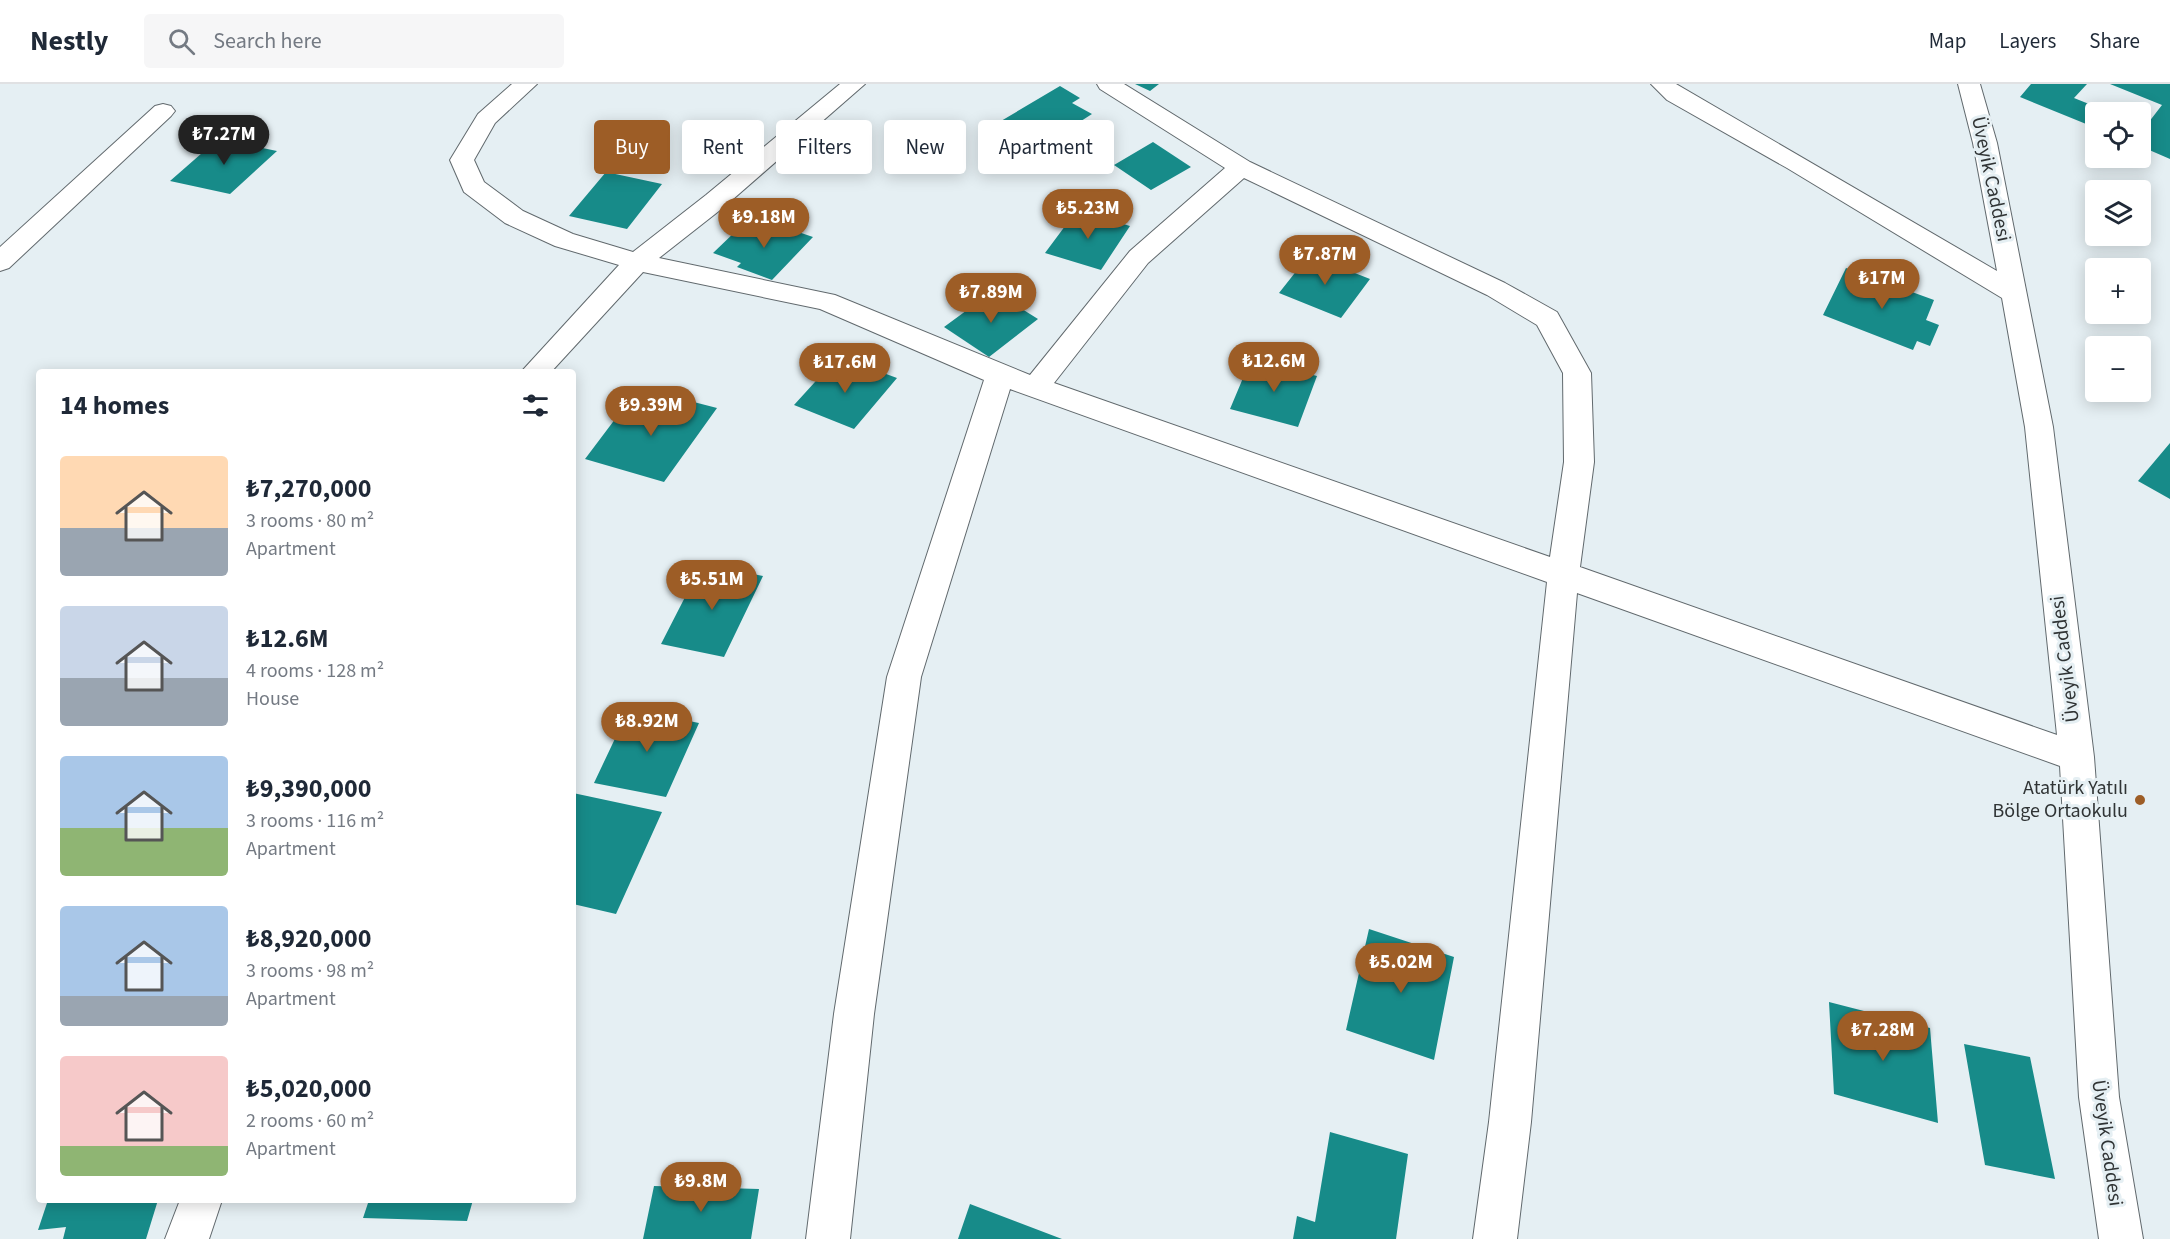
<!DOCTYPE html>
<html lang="en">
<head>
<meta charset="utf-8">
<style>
	body { margin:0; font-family:"Source Sans 3",sans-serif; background:#f6f6f7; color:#1f2937; height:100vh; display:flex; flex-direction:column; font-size:22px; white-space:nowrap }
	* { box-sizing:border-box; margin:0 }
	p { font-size:20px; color:#747a83 }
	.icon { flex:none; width:33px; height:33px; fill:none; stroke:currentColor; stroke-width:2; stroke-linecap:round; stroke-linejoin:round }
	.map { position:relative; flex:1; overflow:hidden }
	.side { position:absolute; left:36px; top:285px; width:540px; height:834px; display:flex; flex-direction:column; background:#fff; border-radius:6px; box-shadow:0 3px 15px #0003 }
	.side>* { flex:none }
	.banner { position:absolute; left:594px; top:36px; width:570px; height:54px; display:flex; gap:12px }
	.buttons { position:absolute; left:2085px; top:18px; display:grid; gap:12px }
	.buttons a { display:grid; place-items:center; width:66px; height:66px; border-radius:6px; background:#fff; box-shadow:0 3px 15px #0003; font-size:30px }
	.price { position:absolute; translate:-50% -51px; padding:0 14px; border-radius:21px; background:#9d5d26; color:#fff; font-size:20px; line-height:39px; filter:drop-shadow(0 2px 3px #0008) }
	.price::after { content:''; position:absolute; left:50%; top:36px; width:18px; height:14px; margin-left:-9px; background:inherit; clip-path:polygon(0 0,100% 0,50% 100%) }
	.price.current { background:#222; color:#fff }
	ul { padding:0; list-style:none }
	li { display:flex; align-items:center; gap:18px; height:150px; padding:0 24px }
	li span { display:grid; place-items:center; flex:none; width:168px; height:120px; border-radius:6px; color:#555 }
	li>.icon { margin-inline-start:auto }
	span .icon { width:72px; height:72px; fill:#fffc; stroke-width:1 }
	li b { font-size:26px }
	h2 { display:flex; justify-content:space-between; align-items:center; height:72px; padding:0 24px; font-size:26px }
	.pill { padding:0 21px; border-radius:6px; background:#fff; box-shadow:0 3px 15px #0003; font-size:21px; line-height:54px }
	.pill.current { background:#9d5d26; color:#fff }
	header { display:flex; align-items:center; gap:36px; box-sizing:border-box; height:84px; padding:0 30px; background:#fff; border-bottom:2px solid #e0e1e3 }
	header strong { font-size:28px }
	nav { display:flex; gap:33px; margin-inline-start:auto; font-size:21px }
	.search { width:420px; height:54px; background:#f6f6f7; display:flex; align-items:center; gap:15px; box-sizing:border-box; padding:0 21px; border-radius:6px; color:#747a83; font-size:22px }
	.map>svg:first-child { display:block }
</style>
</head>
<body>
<header>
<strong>Nestly</strong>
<div class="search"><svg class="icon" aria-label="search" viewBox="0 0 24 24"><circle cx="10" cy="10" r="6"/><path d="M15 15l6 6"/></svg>Search here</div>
<nav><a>Map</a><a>Layers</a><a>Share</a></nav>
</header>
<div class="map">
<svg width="2170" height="1155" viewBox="0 0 2170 1155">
	<rect width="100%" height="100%" fill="#e5eff3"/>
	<path fill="#178b89" d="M1135,0H1159L1150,7Z
		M2031,0H2087L2074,14L2109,28H2096V44L2020,13Z
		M2110,0H2170V75L2140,62V41L2145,43L2162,21Z
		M1060,2L1080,14L1072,19L1092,30L1042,62L1001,37Z
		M218,55L277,67L230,110L170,97Z
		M1153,58L1191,83L1151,106L1114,81Z
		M606,88L662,100L627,145L569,132Z
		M1077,126L1130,142L1101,186L1045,169Z
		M763,136L813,153L772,196L737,183L741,179L713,169L737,146L749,150Z
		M1309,171L1370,195L1341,234L1279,209Z
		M1846,184L1934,216L1926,236L1939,241L1930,262L1917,257L1913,266L1823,231Z
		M993,207L1038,235L989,273L944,243Z
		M1251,275L1317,292L1298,343L1230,325Z
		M835,276L874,291L878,287L897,294L854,345L794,321Z
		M634,310L680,324L686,316L717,324L664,398L585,375Z
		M2170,359V415L2138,397Z
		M702,480L763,492L724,573L661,560Z
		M629,625L699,639L666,713L594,699Z
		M573,709L662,728L616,830L573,820Z
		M1369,845L1454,873L1434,976L1346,946Z
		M1829,918L1930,944L1938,1039L1834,1010Z
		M1964,960L2030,973L2055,1095L1985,1081Z
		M1330,1048L1408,1070L1396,1155H1293L1297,1132L1315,1138Z
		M654,1102L759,1105L751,1155H643Z
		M48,1116H158L146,1155H63L66,1143L38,1146Z
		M369,1116H473L467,1137L363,1134Z
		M970,1120L1062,1155H958Z"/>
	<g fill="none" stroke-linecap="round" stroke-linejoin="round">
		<defs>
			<path id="minor" d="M512,0H537L495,39L474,76L484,98L523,127L573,150L633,168L706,111L840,0H865L724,123L659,174L835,211L1030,291L1130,167L1225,84L1100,5L1097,0H1124L1250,78L1505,199L1557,228L1591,289L1594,378L1580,483L2057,651L2025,343L2002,214L1787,84L1667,16L1651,0H1676L1997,187L1973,59L1958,0H1980L1997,59L2053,343L2094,673L2119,1013L2143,1155H2099L2079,1013L2060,682L1577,509L1531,1038L1517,1155H1473L1489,1038L1547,498L1010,305L921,593L874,930L850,1155H806L834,930L887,593L984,296L820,225L643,188L551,288H521L619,181L555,162L505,139L464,108L450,76L478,30ZM1244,94L1487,211L1537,241L1563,289L1564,378L1550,473L1054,299L1148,179Z
				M163,20L171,22L175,27L171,32L9,184L0,187V163L155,22Z
				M180,1116H222L209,1155H165Z"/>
		</defs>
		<use href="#minor" stroke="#61696d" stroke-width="2"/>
		<use href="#minor" fill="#fff" fill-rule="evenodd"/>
	</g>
	<circle fill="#9d5d26" stroke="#e5eff3" stroke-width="2" cx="2140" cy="716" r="6"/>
	<g text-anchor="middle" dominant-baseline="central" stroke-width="6" stroke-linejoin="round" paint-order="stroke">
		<g font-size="20" fill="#303435" stroke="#e5eff3">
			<text transform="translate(1991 95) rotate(78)">Üveyik Caddesi</text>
			<text transform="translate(2065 575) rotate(-97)">Üveyik Caddesi</text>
			<text transform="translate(2107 1059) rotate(82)">Üveyik Caddesi</text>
		</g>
		<g font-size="20" fill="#303435" stroke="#e5eff3" text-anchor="end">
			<text x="2128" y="704">Atatürk Yatılı<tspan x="2128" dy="23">Bölge Ortaokulu</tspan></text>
		</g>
	</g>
</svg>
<div class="buttons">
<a><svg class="icon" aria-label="locate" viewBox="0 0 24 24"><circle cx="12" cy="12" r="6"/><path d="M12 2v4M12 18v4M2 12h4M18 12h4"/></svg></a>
<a><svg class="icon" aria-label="layers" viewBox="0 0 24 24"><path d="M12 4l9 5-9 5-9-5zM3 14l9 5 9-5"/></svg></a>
<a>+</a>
<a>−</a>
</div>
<b class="price current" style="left:224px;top:82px">₺7.27M</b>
<b class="price" style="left:1088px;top:156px">₺5.23M</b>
<b class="price" style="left:764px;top:165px">₺9.18M</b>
<b class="price" style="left:1325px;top:202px">₺7.87M</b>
<b class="price" style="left:1882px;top:226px">₺17M</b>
<b class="price" style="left:991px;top:240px">₺7.89M</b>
<b class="price" style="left:1274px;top:309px">₺12.6M</b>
<b class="price" style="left:845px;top:310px">₺17.6M</b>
<b class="price" style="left:651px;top:353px">₺9.39M</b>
<b class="price" style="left:712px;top:527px">₺5.51M</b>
<b class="price" style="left:647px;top:669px">₺8.92M</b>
<b class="price" style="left:1401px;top:910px">₺5.02M</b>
<b class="price" style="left:1883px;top:978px">₺7.28M</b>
<b class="price" style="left:701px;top:1129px">₺9.8M</b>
<div class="banner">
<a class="pill current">Buy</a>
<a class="pill">Rent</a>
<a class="pill">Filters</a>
<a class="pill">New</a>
<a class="pill">Apartment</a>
</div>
<section class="side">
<h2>14 homes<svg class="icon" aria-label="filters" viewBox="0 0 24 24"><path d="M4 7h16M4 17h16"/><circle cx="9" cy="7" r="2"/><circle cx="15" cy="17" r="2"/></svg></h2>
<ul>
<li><span style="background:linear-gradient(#ffd9b3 60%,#9aa5b1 0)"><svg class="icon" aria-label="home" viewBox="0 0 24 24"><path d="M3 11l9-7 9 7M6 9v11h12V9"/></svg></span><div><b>₺7,270,000</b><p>3 rooms · 80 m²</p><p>Apartment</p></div></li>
<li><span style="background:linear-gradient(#c9d6e8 60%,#9aa5b1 0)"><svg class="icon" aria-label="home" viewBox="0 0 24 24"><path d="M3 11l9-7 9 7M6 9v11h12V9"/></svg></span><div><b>₺12.6M</b><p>4 rooms · 128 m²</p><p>House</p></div></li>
<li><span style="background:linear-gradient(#a9c7e8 60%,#8fb573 0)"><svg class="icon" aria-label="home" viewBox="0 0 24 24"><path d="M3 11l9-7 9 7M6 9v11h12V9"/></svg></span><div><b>₺9,390,000</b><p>3 rooms · 116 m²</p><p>Apartment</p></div></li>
<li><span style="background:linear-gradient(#a9c7e8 75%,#9aa5b1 0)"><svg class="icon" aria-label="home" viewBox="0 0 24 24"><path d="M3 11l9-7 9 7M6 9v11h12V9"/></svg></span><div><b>₺8,920,000</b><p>3 rooms · 98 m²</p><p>Apartment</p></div></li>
<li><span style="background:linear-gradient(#f6c9c9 75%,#8fb573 0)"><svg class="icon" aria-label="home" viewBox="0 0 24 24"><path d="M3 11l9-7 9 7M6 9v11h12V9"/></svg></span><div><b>₺5,020,000</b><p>2 rooms · 60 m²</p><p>Apartment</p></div></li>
</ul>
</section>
</div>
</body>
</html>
